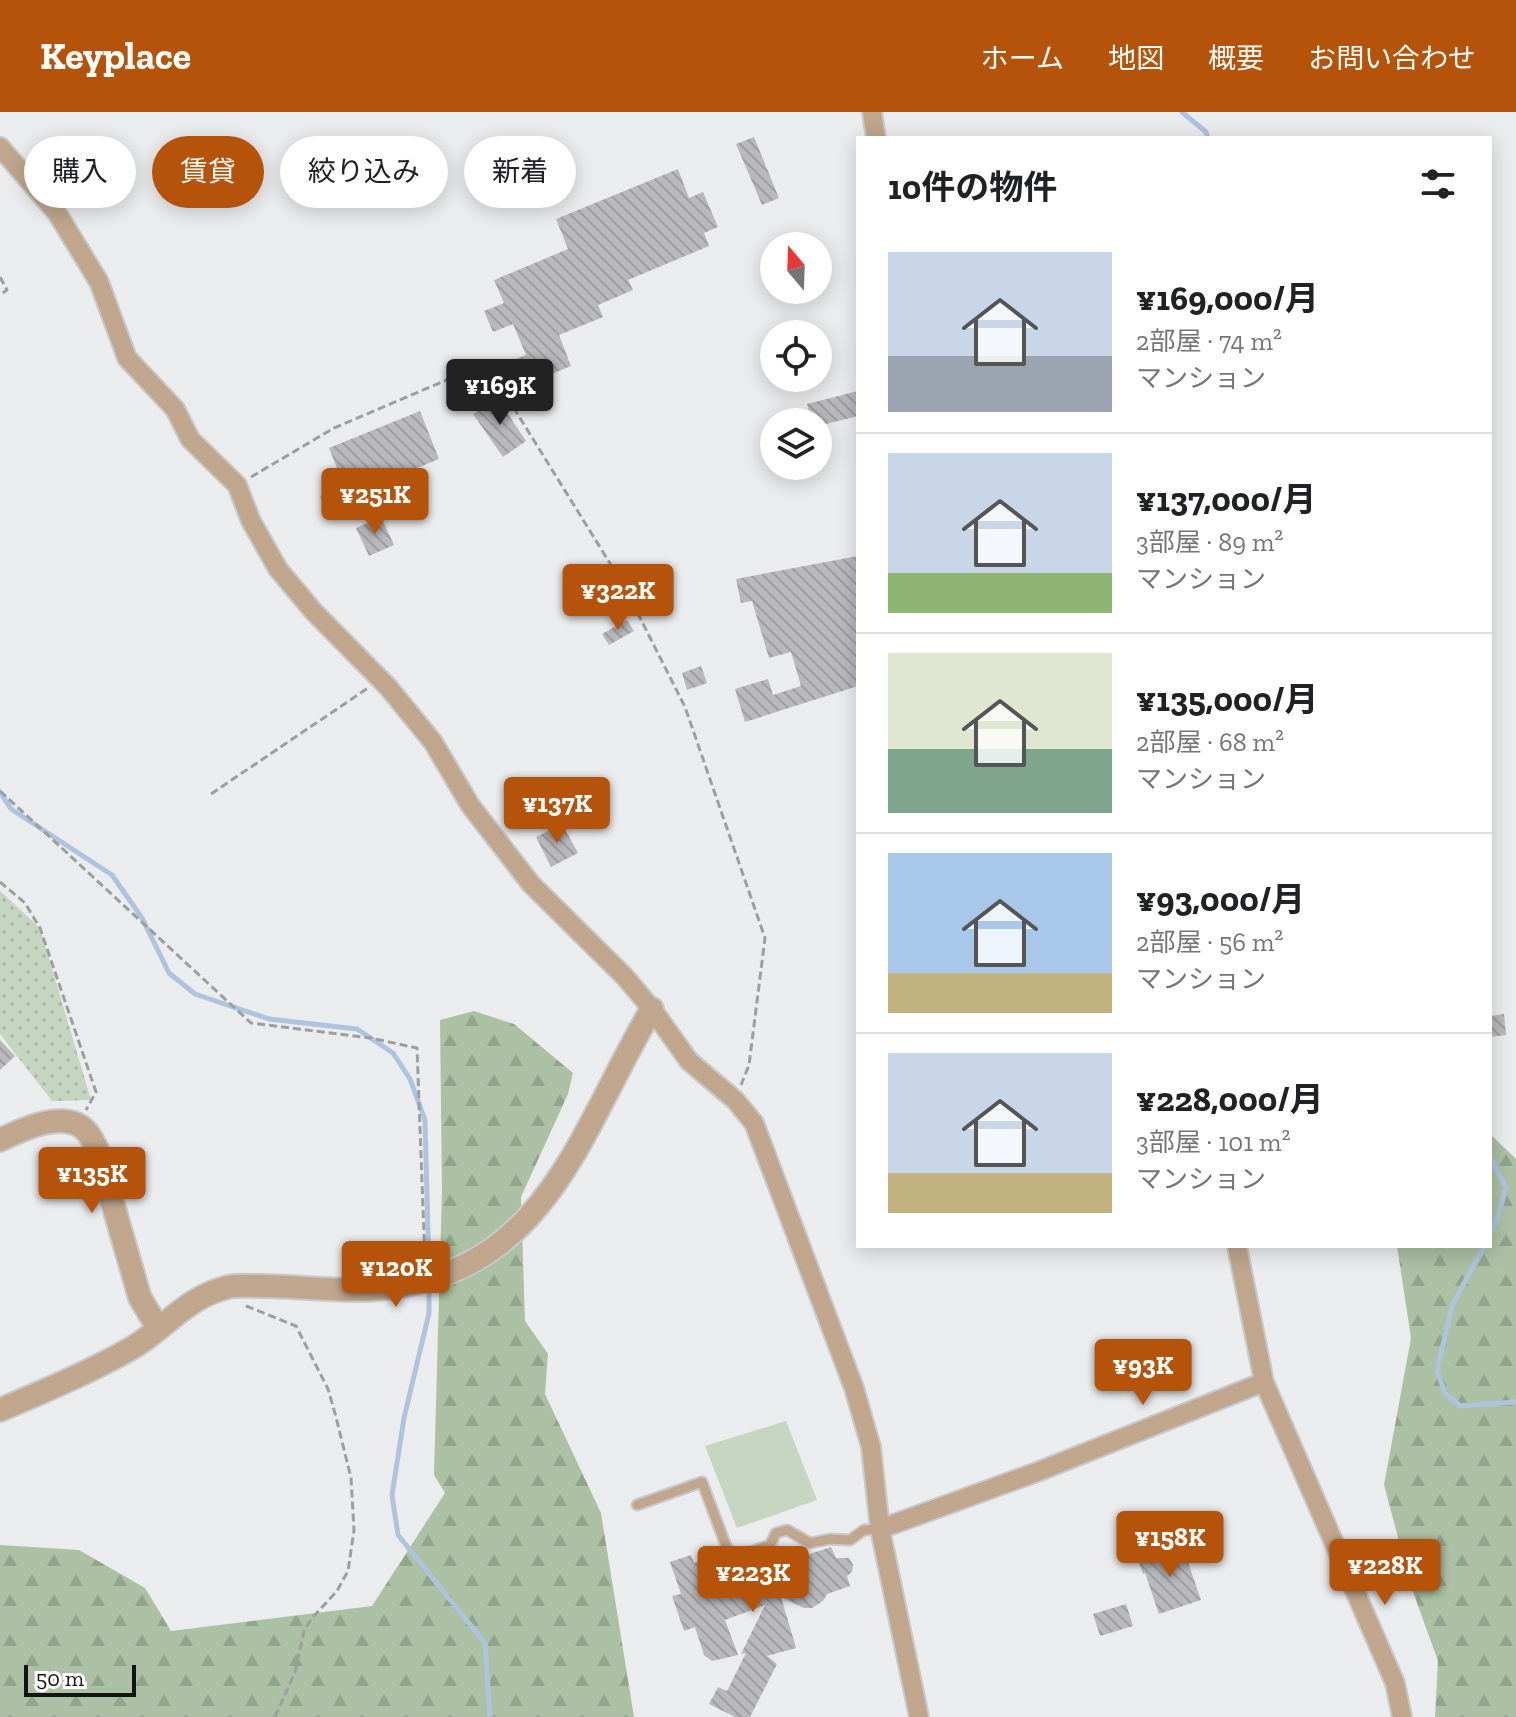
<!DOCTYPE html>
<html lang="ja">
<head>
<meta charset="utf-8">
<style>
	body { margin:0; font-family:"Zilla Slab","Noto Sans JP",serif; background:#f6f6f6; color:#202124; height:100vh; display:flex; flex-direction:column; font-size:30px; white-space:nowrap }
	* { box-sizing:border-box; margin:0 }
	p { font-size:26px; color:#757577 }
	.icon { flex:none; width:44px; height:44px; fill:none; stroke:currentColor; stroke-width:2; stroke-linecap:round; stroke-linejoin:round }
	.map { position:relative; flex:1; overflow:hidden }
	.sheet { position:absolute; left:856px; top:24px; width:636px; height:1112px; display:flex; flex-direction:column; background:#fff; border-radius:0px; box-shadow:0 4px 20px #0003 }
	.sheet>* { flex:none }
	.guide { position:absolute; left:24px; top:24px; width:712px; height:72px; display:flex; gap:16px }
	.needle { width:52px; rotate:341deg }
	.controls { position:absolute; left:760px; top:120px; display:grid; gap:16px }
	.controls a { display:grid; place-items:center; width:72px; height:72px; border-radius:50%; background:#fff; box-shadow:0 4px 20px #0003; font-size:40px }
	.scale { position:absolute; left:24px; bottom:20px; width:112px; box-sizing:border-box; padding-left:8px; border:4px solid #141414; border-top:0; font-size:22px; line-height:28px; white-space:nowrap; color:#141414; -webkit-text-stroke:6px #fff; paint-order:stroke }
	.price { position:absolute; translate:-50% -68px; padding:0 18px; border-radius:8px; background:#b45309; color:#fff; font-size:26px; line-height:52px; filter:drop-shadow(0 2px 4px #0008) }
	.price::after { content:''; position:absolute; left:50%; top:48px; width:24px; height:18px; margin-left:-12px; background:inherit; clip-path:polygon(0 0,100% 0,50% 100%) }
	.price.selected { background:#222; color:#fff }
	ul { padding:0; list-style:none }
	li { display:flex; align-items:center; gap:24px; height:200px; padding:0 32px }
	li+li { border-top:2px solid #e0e0e0 }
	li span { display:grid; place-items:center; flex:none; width:224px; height:160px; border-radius:0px; color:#555 }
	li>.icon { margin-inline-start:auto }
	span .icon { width:96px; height:96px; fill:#fffc; stroke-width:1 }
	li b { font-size:34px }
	h2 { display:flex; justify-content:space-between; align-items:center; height:96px; padding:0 32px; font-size:34px }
	.chip { padding:0 28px; border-radius:36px; background:#fff; box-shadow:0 4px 20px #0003; font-size:28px; line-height:72px }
	.chip.selected { background:#b45309; color:#fff }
	header { display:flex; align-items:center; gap:48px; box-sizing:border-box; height:112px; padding:0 40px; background:#b45309; color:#fff }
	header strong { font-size:38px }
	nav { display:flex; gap:44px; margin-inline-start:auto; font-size:28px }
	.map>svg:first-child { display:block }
</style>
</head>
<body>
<header>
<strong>Keyplace</strong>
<nav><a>ホーム</a><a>地図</a><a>概要</a><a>お問い合わせ</a></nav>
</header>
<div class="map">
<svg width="1516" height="1605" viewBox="0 0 1516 1605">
	<defs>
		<pattern id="grass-dots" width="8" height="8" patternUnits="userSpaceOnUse" patternTransform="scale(2)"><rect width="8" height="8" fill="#c6d5bf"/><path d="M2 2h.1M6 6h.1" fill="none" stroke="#a9b6a3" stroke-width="1.8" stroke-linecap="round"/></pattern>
		<pattern id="forest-firs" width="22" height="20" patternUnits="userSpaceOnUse" patternTransform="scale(2)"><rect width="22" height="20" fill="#acc0a4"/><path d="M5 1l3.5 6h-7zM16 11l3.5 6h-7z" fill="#93a48c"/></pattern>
		<pattern id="building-back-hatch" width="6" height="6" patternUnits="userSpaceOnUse" patternTransform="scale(2)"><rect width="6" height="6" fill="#b9b9bc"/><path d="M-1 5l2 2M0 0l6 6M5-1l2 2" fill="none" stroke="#9e9ea1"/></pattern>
	</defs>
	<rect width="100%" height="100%" fill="#ebecee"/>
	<path fill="url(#grass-dots)" d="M0,779L40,816L91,988L52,989L0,922Z"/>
	<path fill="url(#forest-firs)" d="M474,899L514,912L573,961L568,982L521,1085L525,1209L548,1242L545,1282L601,1401L634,1605H0V1433L79,1438L145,1476L171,1519L372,1494L445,1381L434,1363L442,1078L440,908Z
		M1490,1022L1516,1047V1605H1435L1438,1549L1412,1477L1384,1373L1411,1226L1397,1134H1490Z"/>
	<path fill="#c6d5bf" d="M786,1309L817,1388L737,1416L705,1334Z"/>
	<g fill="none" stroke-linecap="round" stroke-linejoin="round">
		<path stroke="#aec3de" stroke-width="5" d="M1182,0L1206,20L1208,26
			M0,680L11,697L112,763L142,806L169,861L195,882L269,907L357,917L393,941L410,967L425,1008L429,1159
			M1490,1045L1506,1076L1497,1108L1490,1122
			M1484,1134L1452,1194L1437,1259L1445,1281L1460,1294L1516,1290
			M429,1173V1201L404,1306L392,1383L398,1423L485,1531L490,1605"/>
	</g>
	<path fill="url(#building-back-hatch)" d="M754,25L779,86L762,93L736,32Z
		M678,57L689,86L703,80L718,115L704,121L709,134L628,168L633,178L598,193L603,205L559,223L571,254L508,280L499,261L505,259L503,252L526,243L513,212L493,220L484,199L504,191L494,168L568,137L556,107Z
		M858,279V304L818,314V310H812L807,292Z
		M497,286L526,329L503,345L473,302Z
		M420,299L439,347L417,356L420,363L326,399L320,384L335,377L331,368L340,364L329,336Z
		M381,405L394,433L369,444L356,416Z
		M858,444V574L745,610L735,577L768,567L773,583L801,574L791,540L769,546L752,489L741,491L736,467Z
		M627,508L634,519L609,533L602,522Z
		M701,554L707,571L687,578L682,561Z
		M562,712L578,741L551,755L536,725Z
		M1504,902L1506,923L1490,925V904Z
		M0,928L15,944L0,958Z
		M1182,1433L1201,1488L1159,1502L1145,1461L1143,1462L1138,1448Z
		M831,1435L836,1446H849L853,1453L852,1460L847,1464L850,1474L827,1482L823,1489L812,1496H804L781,1485L796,1536L767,1544L777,1552L750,1605H735L709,1592L718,1575L727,1579L746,1541L741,1542L765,1493L725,1508L738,1543L712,1549L704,1543L695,1515L684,1519L672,1484L681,1482L670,1450L691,1443L694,1451L704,1448L710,1467L761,1449L764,1457Z
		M1126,1492L1133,1514L1100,1524L1093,1502Z"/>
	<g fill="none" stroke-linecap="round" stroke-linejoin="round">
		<defs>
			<path id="service" d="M637,1393L702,1370L731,1447L770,1433L776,1421L787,1418L810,1431L830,1427L850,1428L864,1418L880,1417"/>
			<path id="minor" d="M872,0L876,26
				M0,35L57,101L99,170L127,246L175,297L190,327L237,373L251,409L278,457L314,500L388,575L433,630L470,693L531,772L625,865L652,897L689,949L735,988L754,1011L854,1276L871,1335L880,1417L919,1605
				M1237,1134L1264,1270L1395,1571L1402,1605
				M880,1417L1037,1360L1264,1270"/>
			<path id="tertiary" d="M0,1028C23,1017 67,996 87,1020C91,1024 94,1032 97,1037L140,1186L158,1216
				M0,1298C44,1279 90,1260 132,1236C167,1215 185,1186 228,1175C238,1173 248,1174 258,1174C300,1174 344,1181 386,1176C549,1157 580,1017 652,897"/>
		</defs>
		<use href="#service" stroke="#c9c9cb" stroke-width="13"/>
		<use href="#minor" stroke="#c9c9cb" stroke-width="22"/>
		<use href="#tertiary" stroke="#c9c9cb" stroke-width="26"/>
		<path stroke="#9d9e9f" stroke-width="3" stroke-dasharray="8 4" stroke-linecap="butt" d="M0,165L7,178L0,183
			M251,365L334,316L484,252L507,285L624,474L685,595L765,826L749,953L741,973
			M0,679L251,911L371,926L417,936L425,1149
			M211,682L368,576
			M0,770L25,791L40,816L96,980L86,998
			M246,1194L296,1214L328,1277L336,1305L351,1366L354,1418L348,1459L337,1479L312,1506L304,1519L295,1560L275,1605"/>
		<use href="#service" stroke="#bfa68c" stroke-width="9"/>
		<use href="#minor" stroke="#bfa68c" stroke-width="18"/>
		<use href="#tertiary" stroke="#bfa68c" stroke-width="22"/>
	</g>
</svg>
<div class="controls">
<a><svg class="needle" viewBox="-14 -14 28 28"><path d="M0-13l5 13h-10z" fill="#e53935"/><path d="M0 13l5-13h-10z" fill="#757577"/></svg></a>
<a><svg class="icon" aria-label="locate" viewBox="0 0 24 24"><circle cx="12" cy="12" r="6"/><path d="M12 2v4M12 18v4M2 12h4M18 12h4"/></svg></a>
<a><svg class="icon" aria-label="layers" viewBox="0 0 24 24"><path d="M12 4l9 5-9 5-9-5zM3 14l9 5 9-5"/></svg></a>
</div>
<div class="scale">50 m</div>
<b class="price selected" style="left:500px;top:315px">¥169K</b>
<b class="price" style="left:375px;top:424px">¥251K</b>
<b class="price" style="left:618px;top:520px">¥322K</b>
<b class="price" style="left:557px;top:733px">¥137K</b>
<b class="price" style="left:92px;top:1103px">¥135K</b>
<b class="price" style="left:396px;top:1197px">¥120K</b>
<b class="price" style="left:1143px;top:1295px">¥93K</b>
<b class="price" style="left:1170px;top:1467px">¥158K</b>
<b class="price" style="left:1385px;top:1495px">¥228K</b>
<b class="price" style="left:753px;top:1502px">¥223K</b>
<div class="guide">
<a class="chip">購入</a>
<a class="chip selected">賃貸</a>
<a class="chip">絞り込み</a>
<a class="chip">新着</a>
</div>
<section class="sheet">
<h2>10件の物件<svg class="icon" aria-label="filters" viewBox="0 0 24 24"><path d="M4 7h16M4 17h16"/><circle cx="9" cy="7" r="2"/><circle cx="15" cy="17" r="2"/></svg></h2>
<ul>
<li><span style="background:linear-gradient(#c9d6e8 65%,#9aa5b1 0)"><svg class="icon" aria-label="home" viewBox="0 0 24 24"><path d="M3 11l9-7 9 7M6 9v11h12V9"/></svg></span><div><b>¥169,000/月</b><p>2部屋 · 74 m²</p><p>マンション</p></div></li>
<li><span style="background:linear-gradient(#c9d6e8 75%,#8fb573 0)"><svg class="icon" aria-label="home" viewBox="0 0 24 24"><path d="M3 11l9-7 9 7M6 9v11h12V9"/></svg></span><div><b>¥137,000/月</b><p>3部屋 · 89 m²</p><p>マンション</p></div></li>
<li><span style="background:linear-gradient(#dfe7d0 60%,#7fa58c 0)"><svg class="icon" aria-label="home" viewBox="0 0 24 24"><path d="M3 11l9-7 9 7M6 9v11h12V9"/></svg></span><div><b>¥135,000/月</b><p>2部屋 · 68 m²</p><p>マンション</p></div></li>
<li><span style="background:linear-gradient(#a9c7e8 75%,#c2b280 0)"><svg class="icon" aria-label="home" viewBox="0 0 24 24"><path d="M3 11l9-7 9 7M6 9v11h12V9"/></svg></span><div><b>¥93,000/月</b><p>2部屋 · 56 m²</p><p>マンション</p></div></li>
<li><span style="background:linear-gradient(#c9d6e8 75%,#c2b280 0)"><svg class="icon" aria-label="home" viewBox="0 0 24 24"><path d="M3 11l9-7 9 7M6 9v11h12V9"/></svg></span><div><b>¥228,000/月</b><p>3部屋 · 101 m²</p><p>マンション</p></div></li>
</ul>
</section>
</div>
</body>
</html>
